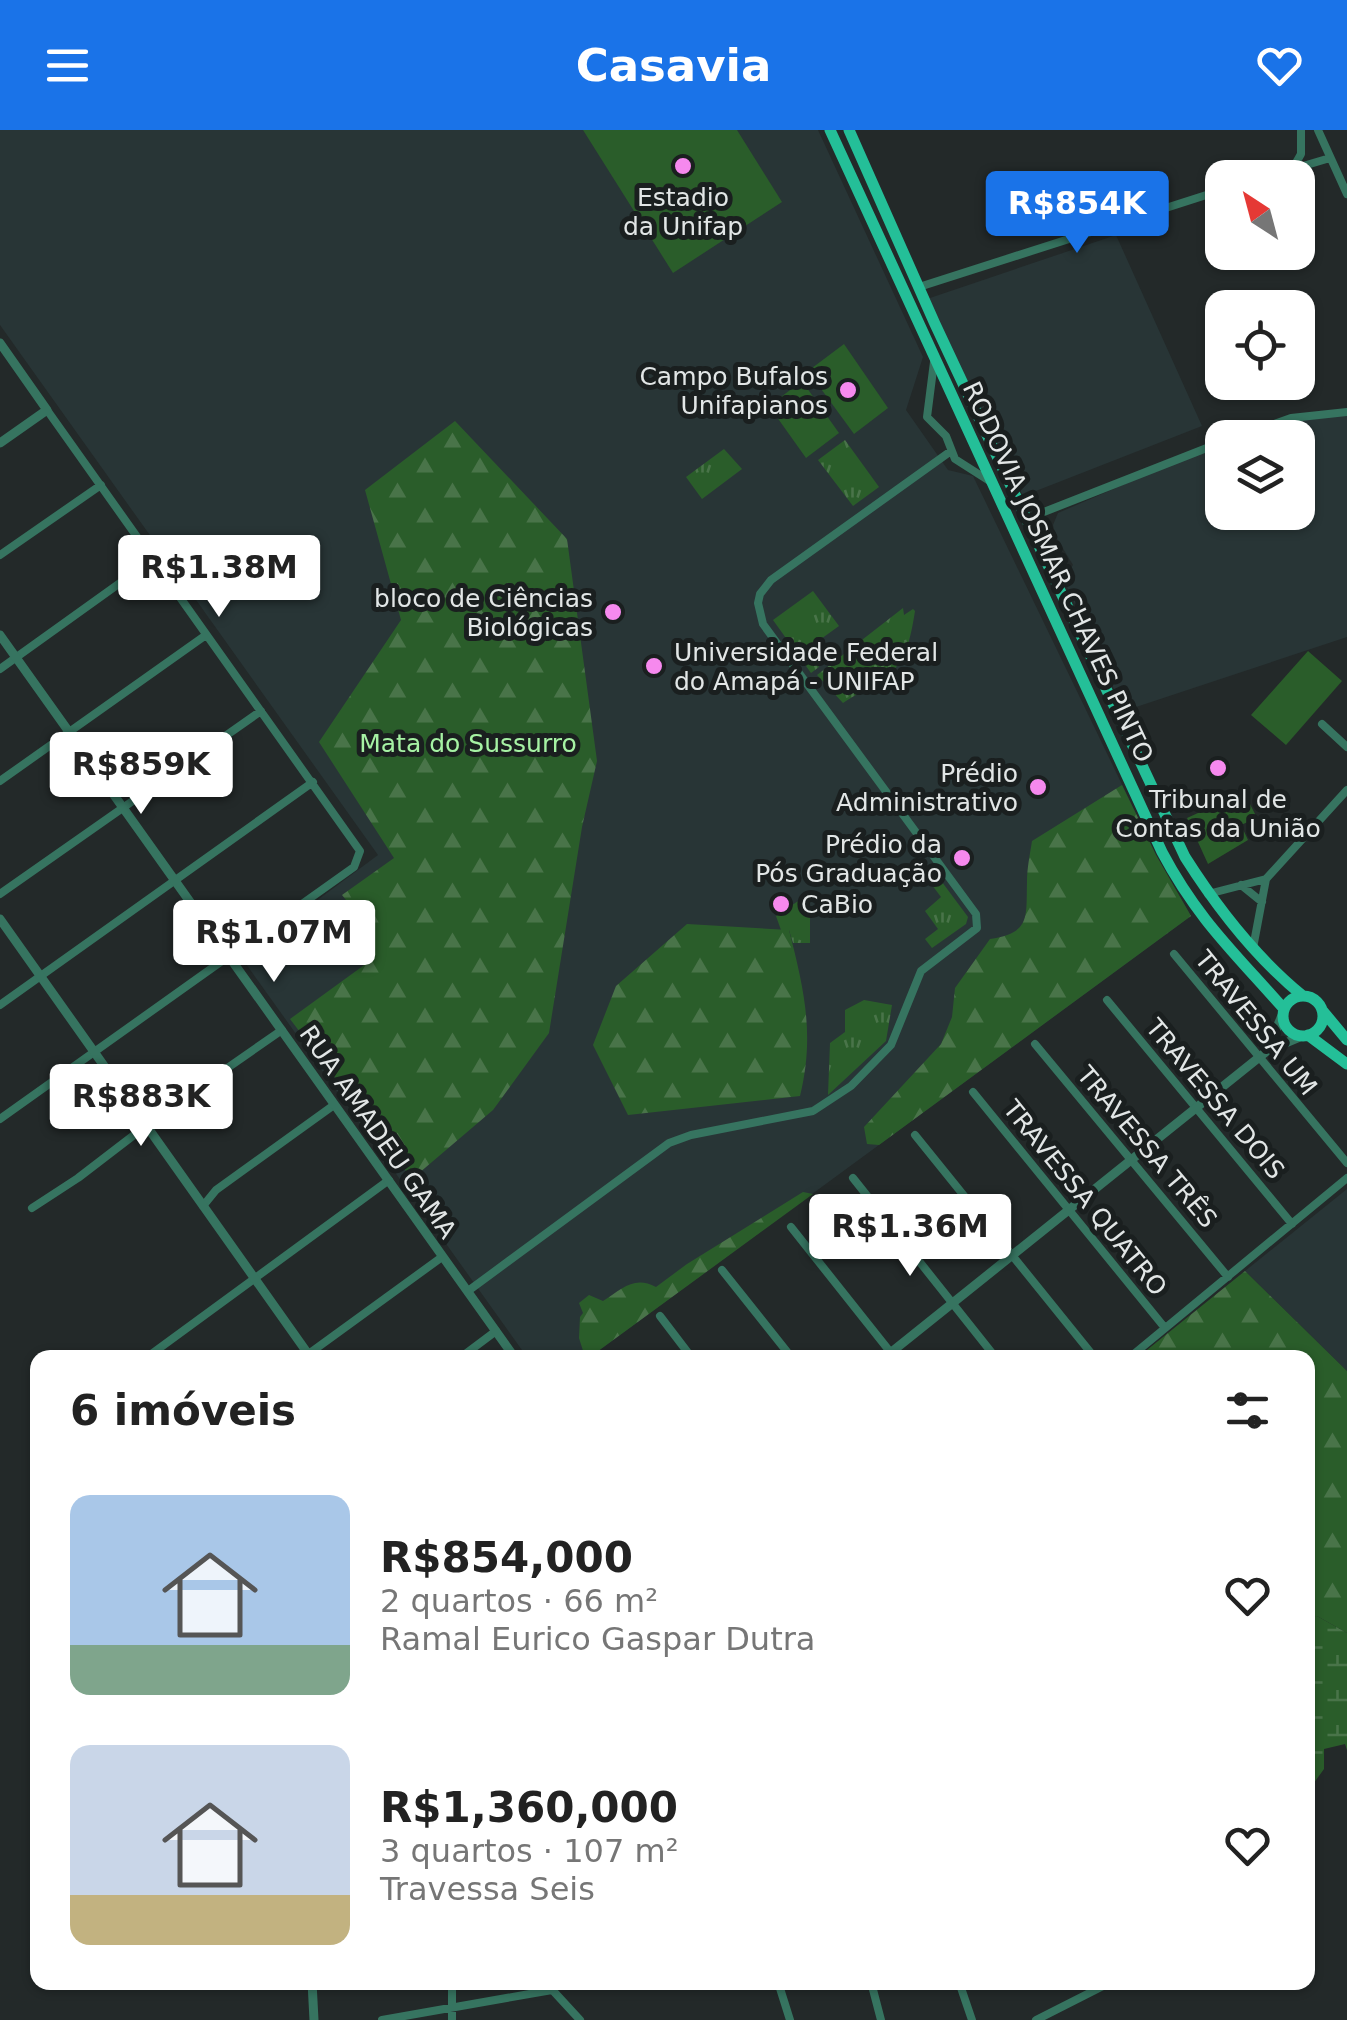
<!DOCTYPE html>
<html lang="pt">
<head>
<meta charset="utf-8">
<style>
	body { margin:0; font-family:"DejaVu Sans",sans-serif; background:#f6f6f6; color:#222; height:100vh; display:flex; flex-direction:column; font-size:38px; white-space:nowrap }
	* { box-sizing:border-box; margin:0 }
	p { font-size:32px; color:#767676 }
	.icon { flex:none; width:55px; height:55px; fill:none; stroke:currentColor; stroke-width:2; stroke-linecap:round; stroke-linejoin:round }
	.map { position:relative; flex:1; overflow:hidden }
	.details { position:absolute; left:30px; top:1220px; width:1285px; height:640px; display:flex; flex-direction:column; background:#fff; border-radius:20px; box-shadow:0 2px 8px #0004 }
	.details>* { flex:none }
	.needle { width:65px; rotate:324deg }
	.controls { position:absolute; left:1205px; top:30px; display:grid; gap:20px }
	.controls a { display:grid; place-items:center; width:110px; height:110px; border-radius:20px; background:#fff; box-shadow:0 2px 8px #0004; font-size:50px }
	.price { position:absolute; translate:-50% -85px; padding:0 22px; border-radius:10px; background:#fff; color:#222; font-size:32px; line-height:65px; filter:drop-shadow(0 2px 5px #0008) }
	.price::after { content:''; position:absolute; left:50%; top:60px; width:30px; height:22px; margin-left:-15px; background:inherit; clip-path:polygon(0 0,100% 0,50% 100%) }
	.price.selected { background:#1a73e8; color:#fff }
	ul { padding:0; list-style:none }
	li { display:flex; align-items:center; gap:30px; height:250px; padding:0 40px }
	li span { display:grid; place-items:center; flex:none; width:280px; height:200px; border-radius:20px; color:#555 }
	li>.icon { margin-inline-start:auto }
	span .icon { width:120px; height:120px; fill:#fffc; stroke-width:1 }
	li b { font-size:42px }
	h2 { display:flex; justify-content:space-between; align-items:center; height:120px; padding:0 40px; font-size:42px }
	header { display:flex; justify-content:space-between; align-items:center; height:130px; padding:0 40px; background:#1a73e8; color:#fff; font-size:45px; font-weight:800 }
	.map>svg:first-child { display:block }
</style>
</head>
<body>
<header><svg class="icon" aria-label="menu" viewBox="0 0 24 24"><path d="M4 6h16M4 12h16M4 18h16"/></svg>Casavia<svg class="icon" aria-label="heart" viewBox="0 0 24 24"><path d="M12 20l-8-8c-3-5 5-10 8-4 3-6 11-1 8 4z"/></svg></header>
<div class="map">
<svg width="1347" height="1890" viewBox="0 0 1347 1890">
	<defs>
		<pattern id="forest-firs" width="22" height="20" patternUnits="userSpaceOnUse" patternTransform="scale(2.5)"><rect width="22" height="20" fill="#2a5d2a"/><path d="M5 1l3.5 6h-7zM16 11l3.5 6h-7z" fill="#497449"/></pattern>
		<pattern id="wetland-marsh" width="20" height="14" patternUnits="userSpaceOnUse" patternTransform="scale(2.5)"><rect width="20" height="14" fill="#2a5d2a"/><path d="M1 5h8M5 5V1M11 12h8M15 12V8" fill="none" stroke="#497449"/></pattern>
		<pattern id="park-tufts" width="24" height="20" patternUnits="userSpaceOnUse" patternTransform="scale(2.5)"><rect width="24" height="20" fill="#2a5d2a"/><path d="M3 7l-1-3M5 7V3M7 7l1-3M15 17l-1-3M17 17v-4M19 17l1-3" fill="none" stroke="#497449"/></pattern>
	</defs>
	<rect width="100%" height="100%" fill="#232929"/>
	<path fill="#283536" d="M0,0H818L923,227L906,280L948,340L973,346L1156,725L1191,786L590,1227H527L241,827L378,725L0,195Z
		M1116,105L1202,296L1023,366L927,169Z
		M1347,285V507L1124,581L1063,448L1073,435L1056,407L1053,395L1058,383L1222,312V382H1298V308L1234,307L1275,290Z
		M1347,1059V1241L1245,1141Z"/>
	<path fill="url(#forest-firs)" d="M455,291L567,409L597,631L582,697L549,903L493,980L412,1049L290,889L367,833L371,801L342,765L394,728L319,612L401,490L365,360Z
		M1122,655L1156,725L1191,786L879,1015L867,1014L864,997L941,914L952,887L955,858L990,809C1031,803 1026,787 1027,752C1027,738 1030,724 1032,711Z
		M687,794L789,800C804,859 815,905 800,966L628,985L593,915L616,856Z
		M803,1062L813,1064L590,1227H585L579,1208L580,1187L583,1183L579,1173L589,1165L603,1171C622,1159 634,1145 656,1157L687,1134Z
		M1245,1141L1347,1241V1503L1317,1486L1308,1487V1228H1137Z"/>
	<path fill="url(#wetland-marsh)" d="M1317,1486L1347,1503V1620L1345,1614L1324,1619V1639L1308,1661V1487Z"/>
	<path fill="url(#park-tufts)" d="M845,310L879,357L853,376L818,330Z
		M724,319L742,339L702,369L686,347Z
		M813,461L839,496L807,519L819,537L811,543L773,490Z
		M903,478L904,485L913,479L915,481C905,545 895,540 843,573L817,545Z
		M936,744L968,787L966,794L932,818L925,809L938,799L925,781L941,767L926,747Z
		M807,765L810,776V813H793L789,800H781L776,786Z
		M864,870L892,875L886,911L828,965L830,913L845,902V880Z"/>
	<path fill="#2a5d2a" d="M583,0H737L782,72L673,143Z
		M844,214L888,278L854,304L808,241Z
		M802,251L839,303L806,328L769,276Z
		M1308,521L1342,551L1286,615L1251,585Z
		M1244,662L1257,688L1241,695L1248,710L1208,734L1187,688Z"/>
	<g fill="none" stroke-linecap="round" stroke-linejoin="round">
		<path stroke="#367460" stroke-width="8" d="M1318,0L1347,64
			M1293,38L1301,24V0
			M1263,48L1330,28
			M919,157L1222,60
			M934,232L927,287L946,306L955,329L991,352
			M1234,308L1291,288L1347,282
			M1026,389L1222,312
			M0,425L101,355
			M0,539L152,430
			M1322,594L1347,617
			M0,651L206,505
			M1241,755L1262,772
			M0,764L261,581
			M1208,764L1266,749
			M1253,818L1266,749L1347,660
			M1174,824L1347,1033
			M1107,870L1292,1094
			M0,875L313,652
			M1035,914L1228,1147
			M973,962L1165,1198
			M0,989L354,737L360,721L47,280
			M915,1005L1095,1228
			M853,1048L996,1228
			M203,1076L216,1060L334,975
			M32,1078L78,1048L164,982L282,900
			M791,1097L895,1228
			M722,1140L792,1228
			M468,1161L669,1013L691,1005L813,981L851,956L891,915L921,841L977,798L976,784L763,494L758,473L760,464L771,450L951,321
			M660,1186L692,1228
			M146,1228L389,1050
			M303,1228L442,1127
			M460,1228L496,1201
			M1129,1228L1347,1048
			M452,1852V1890
			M545,1852L580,1890
			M778,1852L790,1890
			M871,1852L881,1890
			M959,1852L972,1890
			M382,1890L552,1860
			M1036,1890L1111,1852"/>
		<path stroke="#367460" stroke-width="9" d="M0,213L47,280L0,313
			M0,505L515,1228
			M0,789L311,1228
			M1267,921L1283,883
			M884,1228L1267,921L1302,906
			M312,1852L314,1890"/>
		<path stroke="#24bf98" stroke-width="11" d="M830,0L1162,722C1198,790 1235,823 1284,879
			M849,0L935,194L1185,727C1218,779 1255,827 1303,866
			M1283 886a20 20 0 1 1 40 0a20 20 0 1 1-40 0Z
			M1322,880L1347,910
			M1308,905L1347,934"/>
	</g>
	<g fill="#f689ee" stroke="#1a1f1f" stroke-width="4">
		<circle cx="683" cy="36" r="10"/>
		<circle cx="848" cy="260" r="10"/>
		<circle cx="613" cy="482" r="10"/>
		<circle cx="654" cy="536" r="10"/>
		<circle cx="1218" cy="638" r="10"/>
		<circle cx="1038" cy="657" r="10"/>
		<circle cx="962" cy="728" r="10"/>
		<circle cx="781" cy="774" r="10"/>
	</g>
	<g text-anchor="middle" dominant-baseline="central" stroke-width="10" stroke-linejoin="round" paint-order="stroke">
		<g font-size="25" fill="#e2e6e6" stroke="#1a1f1f" text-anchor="end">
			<text x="683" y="67" text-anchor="middle">Estadio<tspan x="683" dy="29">da Unifap</tspan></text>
			<text x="828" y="246">Campo Bufalos<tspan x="828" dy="29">Unifapianos</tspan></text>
			<text x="593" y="468">bloco de Ciências<tspan x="593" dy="29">Biológicas</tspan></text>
			<text x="674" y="522" text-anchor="start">Universidade Federal<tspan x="674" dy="29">do Amapá - UNIFAP</tspan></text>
			<text x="1018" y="643">Prédio<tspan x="1018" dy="29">Administrativo</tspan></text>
			<text x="1218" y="669" text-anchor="middle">Tribunal de<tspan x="1218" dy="29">Contas da União</tspan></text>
			<text x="942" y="714">Prédio da<tspan x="942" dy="29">Pós Graduação</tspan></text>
			<text x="801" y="774" text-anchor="start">CaBio</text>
		</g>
		<g font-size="25" fill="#e2e6e6" stroke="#1a1f1f">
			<text transform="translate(1058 442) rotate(65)">RODOVIA JOSMAR CHAVES PINTO</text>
			<text transform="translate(1256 893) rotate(51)">TRAVESSA UM</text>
			<text transform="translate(1215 969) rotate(50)">TRAVESSA DOIS</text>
			<text transform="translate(378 1002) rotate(55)">RUA AMADEU GAMA</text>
			<text transform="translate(1147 1017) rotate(50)">TRAVESSA TRÊS</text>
			<text transform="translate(1085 1068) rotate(51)">TRAVESSA QUATRO</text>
		</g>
		<g font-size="25" fill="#a6f2a4" stroke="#1a1f1f">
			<text x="468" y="613">Mata do Sussurro</text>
		</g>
	</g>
</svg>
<div class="controls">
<a><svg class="needle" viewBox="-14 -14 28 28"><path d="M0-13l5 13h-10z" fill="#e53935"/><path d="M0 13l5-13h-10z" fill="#767676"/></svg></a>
<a><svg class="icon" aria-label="locate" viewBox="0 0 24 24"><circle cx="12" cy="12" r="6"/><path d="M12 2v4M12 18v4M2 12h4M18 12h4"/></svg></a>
<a><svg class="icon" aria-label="layers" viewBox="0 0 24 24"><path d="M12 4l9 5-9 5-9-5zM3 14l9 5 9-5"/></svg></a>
</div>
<b class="price selected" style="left:1077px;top:126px">R$854K</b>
<b class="price" style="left:219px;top:490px">R$1.38M</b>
<b class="price" style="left:141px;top:687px">R$859K</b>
<b class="price" style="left:274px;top:855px">R$1.07M</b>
<b class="price" style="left:141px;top:1019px">R$883K</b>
<b class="price" style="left:910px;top:1149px">R$1.36M</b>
<section class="details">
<h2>6 imóveis<svg class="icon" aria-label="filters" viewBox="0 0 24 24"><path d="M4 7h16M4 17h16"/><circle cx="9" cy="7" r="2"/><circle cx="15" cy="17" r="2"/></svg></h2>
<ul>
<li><span style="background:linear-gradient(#a9c7e8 75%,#7fa58c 0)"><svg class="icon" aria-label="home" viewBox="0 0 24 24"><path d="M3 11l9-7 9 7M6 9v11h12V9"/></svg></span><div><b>R$854,000</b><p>2 quartos · 66 m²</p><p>Ramal Eurico Gaspar Dutra</p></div><svg class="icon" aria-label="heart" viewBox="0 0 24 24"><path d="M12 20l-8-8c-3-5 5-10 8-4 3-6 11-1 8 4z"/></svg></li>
<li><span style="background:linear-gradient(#c9d6e8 75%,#c2b280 0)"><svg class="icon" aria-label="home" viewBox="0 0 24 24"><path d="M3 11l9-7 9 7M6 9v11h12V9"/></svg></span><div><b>R$1,360,000</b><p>3 quartos · 107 m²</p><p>Travessa Seis</p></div><svg class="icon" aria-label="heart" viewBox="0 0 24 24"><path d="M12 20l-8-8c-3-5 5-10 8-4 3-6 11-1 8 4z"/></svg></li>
</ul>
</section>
</div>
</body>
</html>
